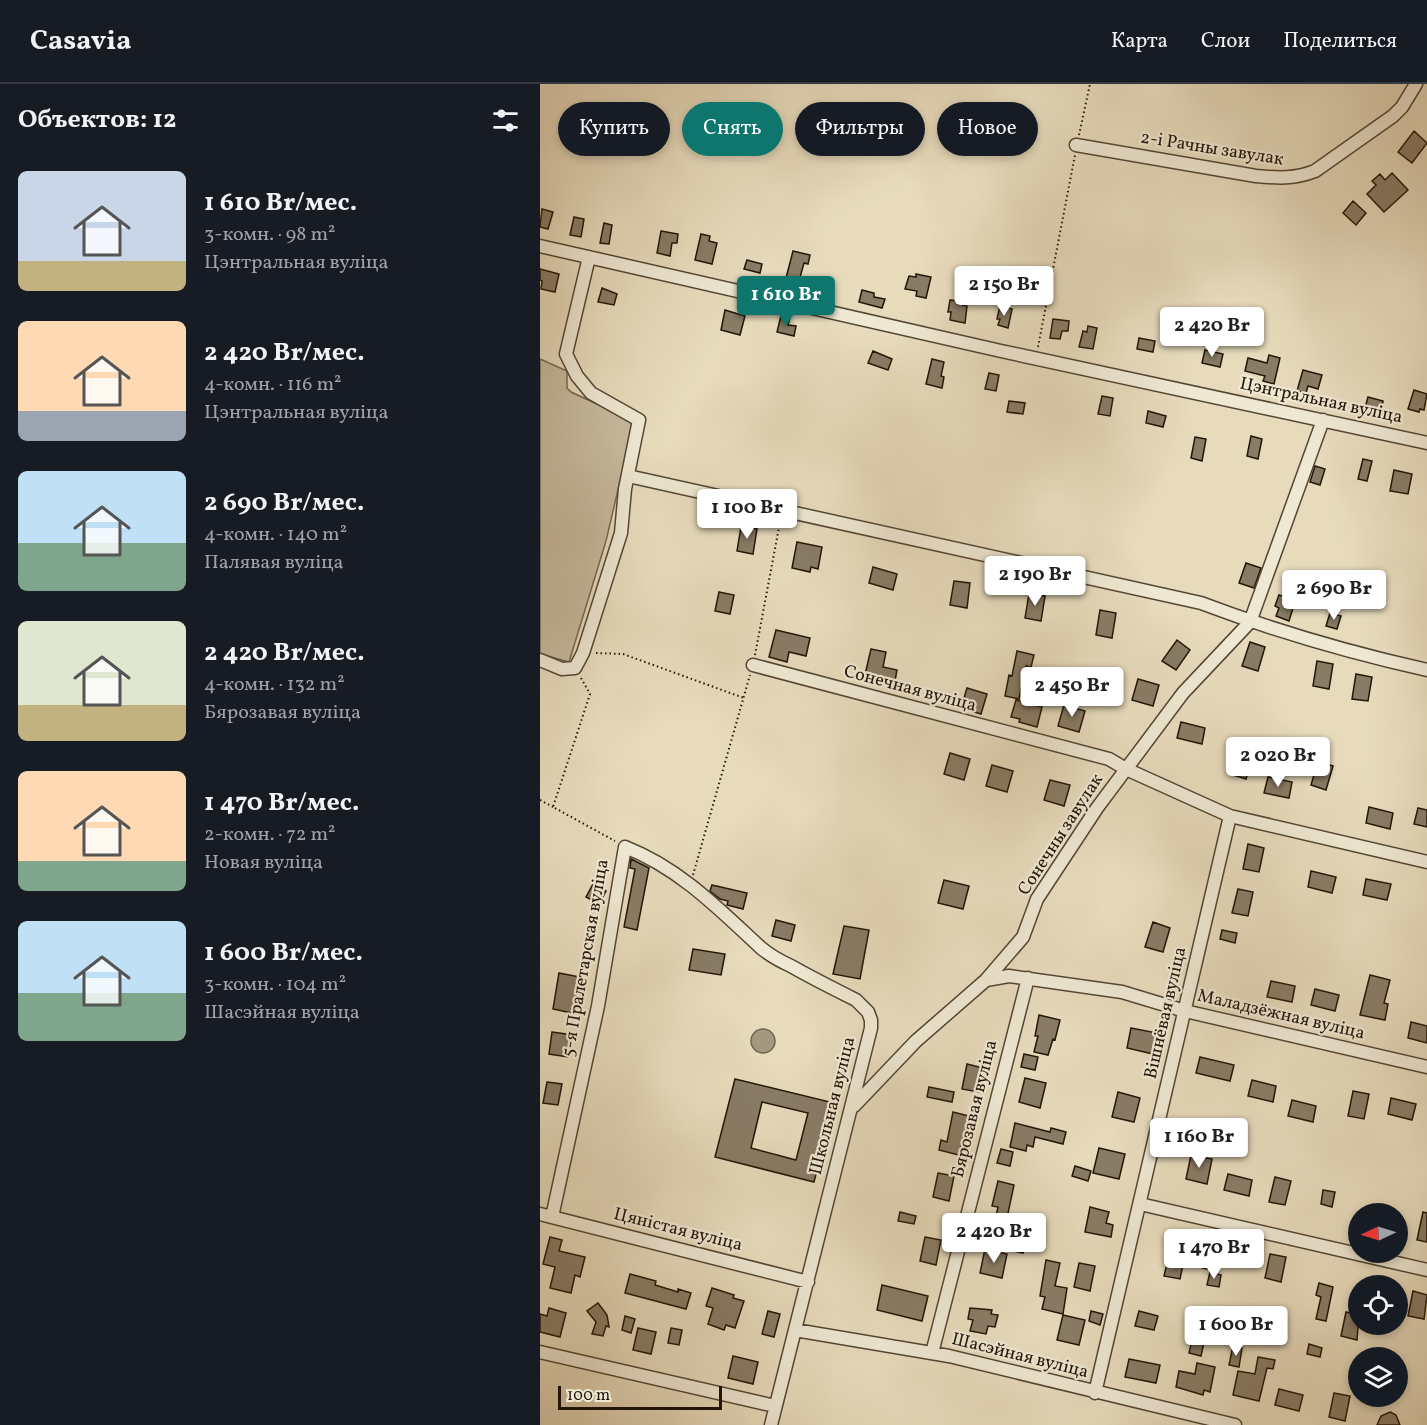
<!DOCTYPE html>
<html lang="ru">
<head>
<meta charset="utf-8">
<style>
	body { margin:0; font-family:Vollkorn,serif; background:#242831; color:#f1f3f6; height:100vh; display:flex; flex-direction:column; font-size:22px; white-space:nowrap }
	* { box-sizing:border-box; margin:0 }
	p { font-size:20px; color:#9ea1a6 }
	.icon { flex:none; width:33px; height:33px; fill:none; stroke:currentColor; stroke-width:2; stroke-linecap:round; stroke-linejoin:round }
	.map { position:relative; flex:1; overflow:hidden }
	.drawer { display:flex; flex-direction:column; background:#171b24; width:540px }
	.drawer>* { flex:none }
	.banner { position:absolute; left:18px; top:18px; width:570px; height:54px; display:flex; gap:12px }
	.needle { width:39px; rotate:266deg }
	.buttons { position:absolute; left:808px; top:1119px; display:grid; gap:12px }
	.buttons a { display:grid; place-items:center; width:60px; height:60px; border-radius:50%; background:#171b24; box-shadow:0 3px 9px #0003; font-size:30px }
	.scale { position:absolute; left:18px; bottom:15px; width:164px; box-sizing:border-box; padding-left:6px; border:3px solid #231507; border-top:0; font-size:16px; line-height:21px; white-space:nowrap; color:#231507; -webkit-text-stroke:4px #efe8d3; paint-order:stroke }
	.price { position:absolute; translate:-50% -51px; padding:0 14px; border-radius:6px; background:#fff; color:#222; font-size:20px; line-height:39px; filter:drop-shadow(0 2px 3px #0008) }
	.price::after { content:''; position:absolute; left:50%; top:36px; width:18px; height:14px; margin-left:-9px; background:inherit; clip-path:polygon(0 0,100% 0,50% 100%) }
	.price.selected { background:#0f766e; color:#fff }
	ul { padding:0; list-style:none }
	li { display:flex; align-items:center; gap:18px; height:150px; padding:0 18px }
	li span { display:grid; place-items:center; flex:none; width:168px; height:120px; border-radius:9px; color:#555 }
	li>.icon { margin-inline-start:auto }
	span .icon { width:72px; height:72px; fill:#fffc; stroke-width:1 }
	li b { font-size:26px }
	h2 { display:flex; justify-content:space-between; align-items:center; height:72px; padding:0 18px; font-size:26px }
	.tag { padding:0 21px; border-radius:27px; background:#171b24; box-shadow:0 3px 9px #0003; font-size:21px; line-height:54px }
	.tag.selected { background:#0f766e; color:#fff }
	header { display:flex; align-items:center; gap:36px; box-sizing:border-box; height:84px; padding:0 30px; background:#171b24; border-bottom:2px solid #363941 }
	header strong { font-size:28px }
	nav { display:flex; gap:33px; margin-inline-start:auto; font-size:21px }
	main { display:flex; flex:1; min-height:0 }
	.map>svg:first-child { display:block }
</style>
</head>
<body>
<header>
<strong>Casavia</strong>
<nav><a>Карта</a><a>Слои</a><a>Поделиться</a></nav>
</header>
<main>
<section class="drawer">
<h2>Объектов: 12<svg class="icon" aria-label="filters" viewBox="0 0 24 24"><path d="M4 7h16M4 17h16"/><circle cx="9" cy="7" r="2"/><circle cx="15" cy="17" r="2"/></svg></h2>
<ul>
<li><span style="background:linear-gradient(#c9d6e8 75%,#c2b280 0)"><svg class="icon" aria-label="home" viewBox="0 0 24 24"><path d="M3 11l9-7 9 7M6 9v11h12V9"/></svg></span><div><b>1 610 Br/мес.</b><p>3-комн. · 98 m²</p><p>Цэнтральная вуліца</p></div></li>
<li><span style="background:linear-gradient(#ffd9b3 75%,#9aa5b1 0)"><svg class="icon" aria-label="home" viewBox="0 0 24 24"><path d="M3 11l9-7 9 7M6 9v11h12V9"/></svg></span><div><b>2 420 Br/мес.</b><p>4-комн. · 116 m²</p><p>Цэнтральная вуліца</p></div></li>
<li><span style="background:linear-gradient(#bfe0f5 60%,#7fa58c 0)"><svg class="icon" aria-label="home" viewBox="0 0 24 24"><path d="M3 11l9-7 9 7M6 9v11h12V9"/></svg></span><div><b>2 690 Br/мес.</b><p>4-комн. · 140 m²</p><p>Палявая вуліца</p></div></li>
<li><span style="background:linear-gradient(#dfe7d0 70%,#c2b280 0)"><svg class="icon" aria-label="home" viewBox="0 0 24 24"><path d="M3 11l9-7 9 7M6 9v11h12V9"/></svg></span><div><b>2 420 Br/мес.</b><p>4-комн. · 132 m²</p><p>Бярозавая вуліца</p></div></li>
<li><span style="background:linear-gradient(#ffd9b3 75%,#7fa58c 0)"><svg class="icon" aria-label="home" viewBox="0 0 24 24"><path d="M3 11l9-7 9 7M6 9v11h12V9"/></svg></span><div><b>1 470 Br/мес.</b><p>2-комн. · 72 m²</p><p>Новая вуліца</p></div></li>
<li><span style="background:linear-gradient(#bfe0f5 60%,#7fa58c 0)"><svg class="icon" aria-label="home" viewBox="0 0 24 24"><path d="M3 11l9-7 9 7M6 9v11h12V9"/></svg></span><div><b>1 600 Br/мес.</b><p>3-комн. · 104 m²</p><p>Шасэйная вуліца</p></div></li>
</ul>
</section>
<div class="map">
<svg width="887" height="1341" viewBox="0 0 887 1341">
	<rect width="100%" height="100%" fill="#e7dbbc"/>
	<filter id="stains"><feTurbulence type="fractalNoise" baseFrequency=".00333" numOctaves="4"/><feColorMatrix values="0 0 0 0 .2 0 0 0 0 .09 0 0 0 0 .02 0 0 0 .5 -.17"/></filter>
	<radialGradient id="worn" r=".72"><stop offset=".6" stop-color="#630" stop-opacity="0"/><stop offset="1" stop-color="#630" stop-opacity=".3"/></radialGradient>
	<path fill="#c6b99d" stroke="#746752" stroke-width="1.5" d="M0,275L27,287V304L31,308L94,337L66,457L29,578L0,570Z"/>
	<path fill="#a4987e" stroke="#70644e" stroke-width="1.5" d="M211 957a12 12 0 1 1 24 0a12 12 0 1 1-24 0Z"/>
	<path fill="#897c65" stroke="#231507" stroke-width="1.5" fill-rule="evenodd" d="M874,47L887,59L872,79L858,68Z
		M852,89L868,106L844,128L827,110L836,101L832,97L840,90L845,96Z
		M813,117L826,129L816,141L803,129Z
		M2,125L13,128L8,145L0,143Z
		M34,133L44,135L41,153L30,151Z
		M64,139L72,141L69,160L60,159Z
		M121,147L138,150L137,159H132L130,172L117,169Z
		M161,150L170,152L169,157L177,159L172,180L155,176Z
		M253,167L270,171L268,180L264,179L259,197L246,194Z
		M207,176L222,180L220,189L204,185Z
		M0,185L19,190L15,208L1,205L2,197L0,196Z
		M376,190L391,193L386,214L376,212L377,207L365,205L369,192L376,193Z
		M62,204L77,210L74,221L58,218Z
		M322,206L334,209V213L345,215L342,224L319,218Z
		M410,216L418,217V220L427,222L425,239L410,236L411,228H408Z
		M460,222L472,225L468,244L458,241L460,235H457Z
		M185,226L205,232L200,251L181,246Z
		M241,232L250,234L248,241L256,242L254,252L237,248Z
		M513,235L529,237L528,247H522L520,255L510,254Z
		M548,242L557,244L553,265L539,263L543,247L547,248Z
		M599,254L615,257L613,268L597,265Z
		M665,266L683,270L680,283L662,279Z
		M333,267L352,275L348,286L328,279Z
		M729,271L740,274L734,300L723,297L725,292L705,287L708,274L727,279Z
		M392,275L404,278L401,292L404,293L402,304L386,300Z
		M763,286L782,291L778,305L768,302L766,309L757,307Z
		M449,289L459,291L456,307L445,305Z
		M874,306L887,310L884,326L880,325L879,328L868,325Z
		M562,312L573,314L570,332L558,330Z
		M828,313L843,317L841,328L825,324Z
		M469,317L485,319L483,330L467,328Z
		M608,327L626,332L623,343L606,339Z
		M711,352L722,355L718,375L707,372Z
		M655,353L666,355L662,377L651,374Z
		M823,375L832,377L827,397L818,395Z
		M775,382L785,385L780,401L770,398Z
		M854,386L872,390L868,410L850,407Z
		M201,443L217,445L213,470L197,467Z
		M257,458L282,463L278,485L271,483L270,488L252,484Z
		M706,479L721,484L714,504L699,499Z
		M333,483L357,490L353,506L329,499Z
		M414,497L430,499L427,524L410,521Z
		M179,508L194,511L190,530L175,527Z
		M489,510L505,512L501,537L485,534Z
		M739,511L748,514L746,518L754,521L749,537L736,532L739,524L735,522Z
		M560,526L576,529L572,554L556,551Z
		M790,529L801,532L797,545L786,542Z
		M236,546L270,554L266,572L249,568L247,578L229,573Z
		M637,556L650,566L636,586L622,577Z
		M710,558L725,563L718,587L702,582Z
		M331,565L346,568L343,583L357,586L354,602L324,595Z
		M477,567L494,571L491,583L486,582L479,615L465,612L469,591L472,592Z
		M777,577L793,580L789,605L773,602Z
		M816,590L832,593L828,617L812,615Z
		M598,595L619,601L613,622L592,616Z
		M427,604L447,610L441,630L421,624Z
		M476,616L502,623L497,643L479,638L480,635L471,633Z
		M524,621L545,627L539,648L518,642Z
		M641,638L665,644L662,660L637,654Z
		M698,666L714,671L706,695L690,690Z
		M410,669L430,675L424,696L404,690Z
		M778,677L793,682L786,706L771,701Z
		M452,681L473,687L467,708L446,702Z
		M728,693L752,698L749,714L724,709Z
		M510,696L530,701L524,722L504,716Z
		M829,723L853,729L850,745L826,739Z
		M878,724L887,726V743L874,740Z
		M708,760L724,764L719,788L703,785Z
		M91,775L109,784L97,846L84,843L95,785L90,784Z
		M771,787L796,793L792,809L768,803Z
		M826,795L851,800L847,816L823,811Z
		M404,796L429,802L423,825L398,819Z
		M53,800L66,807L59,820L46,813Z
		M172,801L207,809L203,825L187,821L188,817L180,815L170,807Z
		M698,805L713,808L708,832L692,829Z
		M236,836L255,841L251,857L232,852Z
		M613,838L630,844L623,868L605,863Z
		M304,842L329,846L320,895L293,890Z
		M682,846L697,849L695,859L680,855Z
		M153,865L185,870L181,891L149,886Z
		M19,889L40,893L32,929L13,925Z
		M830,891L850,896L844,919L848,920L845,936L820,931Z
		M731,897L755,902L752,918L727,913Z
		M775,905L799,911L795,927L771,921Z
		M499,931L520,936L515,956L513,955L508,971L494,968L498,952H495Z
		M871,938L887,942V959L868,954Z
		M591,944L617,949L613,970L587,964Z
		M12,948L33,951L28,973L9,970Z
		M484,970L498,973L495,986L481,983Z
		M660,973L694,981L690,997L656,989Z
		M427,980L443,984L438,1008L422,1005Z
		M485,994L506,999L500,1024L479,1018Z
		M195,995L294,1019L274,1098L175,1073ZM222,1018L268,1029L256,1076L211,1064Z
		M712,996L736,1002L733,1018L708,1012Z
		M7,998L22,1000L18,1021L3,1019Z
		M389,1003L414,1008L412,1018L387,1013Z
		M813,1007L829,1010L824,1035L808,1032Z
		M578,1008L600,1014L594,1038L572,1033Z
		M851,1014L876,1020L872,1036L848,1030Z
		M752,1016L776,1022L773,1038L748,1032Z
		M413,1028L429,1032L419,1071L399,1066L401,1056L407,1058Z
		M475,1039L510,1048L511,1044L526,1048L523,1060L495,1053L493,1063L487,1061L486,1067L470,1063Z
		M559,1064L585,1070L579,1095L553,1089Z
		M461,1065L473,1068L470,1082L457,1079Z
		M651,1071L672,1075L667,1100L646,1095Z
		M535,1082L551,1087L548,1097L532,1092Z
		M398,1089L414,1092L409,1117L393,1113Z
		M688,1090L712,1096L709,1112L684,1106Z
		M735,1093L751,1097L745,1121L729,1118Z
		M458,1097L474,1101L467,1134L474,1135L473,1139L488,1142L483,1169L467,1166L472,1146L454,1142L458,1123L452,1122Z
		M783,1106L795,1108L792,1123L781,1120Z
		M550,1123L569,1128L566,1139L573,1141L571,1153L545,1148Z
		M360,1128L376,1132L374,1140L358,1137Z
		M883,1128L887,1129V1158L877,1156Z
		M10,1153L22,1156L19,1167L45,1173L40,1193L35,1191L31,1209L10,1204L15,1183L3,1180Z
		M385,1153L401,1156L396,1181L380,1177Z
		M668,1159L684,1163L678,1187L662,1184Z
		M445,1165L467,1170L462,1194L440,1189Z
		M630,1167L645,1171L640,1195L624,1192Z
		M730,1170L746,1173L741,1198L725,1194Z
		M506,1176L520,1179L515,1202L527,1204L523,1230L502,1225L505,1213L500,1212Z
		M539,1179L555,1182L550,1207L534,1203Z
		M670,1188L681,1191L679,1203L667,1201Z
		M90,1190L116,1197L115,1201L138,1208V1205L151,1209L146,1225L85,1209Z
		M779,1199L793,1203L786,1237L776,1235L781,1213L776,1211Z
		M342,1201L388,1212L382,1237L337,1226Z
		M172,1204L194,1211L193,1214L204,1217L195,1244L186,1241L184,1246L168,1240L173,1224L166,1222Z
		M873,1207L887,1211L884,1235L868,1232Z
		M58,1219L67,1231L69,1243L66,1242L63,1252L52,1250L56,1238L47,1227Z
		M9,1224L26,1229L20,1253L0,1248V1230L7,1232Z
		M430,1224L452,1226L451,1230L458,1231L455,1243L448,1242L446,1250L430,1247L433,1236L428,1235Z
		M228,1227L240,1230L234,1253L222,1250Z
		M551,1227L563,1230L560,1241L549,1237Z
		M599,1227L618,1232L614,1246L595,1242Z
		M806,1228L819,1231L817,1256L801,1252Z
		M523,1231L545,1236L539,1261L517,1256Z
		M85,1232L95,1235L91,1249L82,1246Z
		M98,1244L116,1248L111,1270L93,1266Z
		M131,1244L142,1246L139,1261L128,1259Z
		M652,1256L664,1258L661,1272L649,1269Z
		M769,1260L782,1264L780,1273L767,1270Z
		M693,1262L702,1264L699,1283L689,1281Z
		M193,1272L218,1278L213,1300L188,1294Z
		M718,1273L735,1276L733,1285L727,1284L719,1317L693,1311L698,1287L715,1290Z
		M589,1275L620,1281L616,1299L585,1293Z
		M657,1279L675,1283L670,1308L664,1306L663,1311L636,1303L639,1287L655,1290Z
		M739,1305L763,1311L759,1327L735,1321Z
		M794,1309L810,1312L805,1337L789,1333Z
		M850,1328L856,1331L860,1341H837L841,1332Z"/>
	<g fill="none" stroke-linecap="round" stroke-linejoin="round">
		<defs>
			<path id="minor" d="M536,61L716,92C738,94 755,95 775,87L853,32L862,23L876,0
				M0,162L461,267L887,359
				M88,392L661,519C735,547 811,569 887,586
				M0,576L22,585L35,584L43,569L81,449L85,405L99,336L51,309L37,292L26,270L49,173
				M213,581L569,675L586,685L690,732L887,778
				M446,896L469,892L582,908L645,927L887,983
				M314,1022L376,957L446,896L483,853L497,815L557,724L643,609L710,538L783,336
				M600,1120L887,1186
				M0,1130L268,1198
				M12,1133L58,922L85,763C139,784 178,824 220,863C229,871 240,877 251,882C272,894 294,905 316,916L328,928L331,936V944L231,1341
				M255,1246L409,1272L695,1341
				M0,1268L235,1322
				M392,1269L488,894
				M555,1309L690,732"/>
		</defs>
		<use href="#minor" stroke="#544634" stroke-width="15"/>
		<path stroke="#231507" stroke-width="2" stroke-dasharray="1.5 3" stroke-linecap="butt" d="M539,51L550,0
			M498,263L535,71
			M56,569L83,570L204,614
			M215,571L240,438
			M41,594L50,610L13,723L75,757
			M0,716L13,723
			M153,791L210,591"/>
		<use href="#minor" stroke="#efe8d3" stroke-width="12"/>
	</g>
	<g text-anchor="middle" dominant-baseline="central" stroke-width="4.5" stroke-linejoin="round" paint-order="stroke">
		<g font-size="18" fill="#231507" stroke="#efe8d3">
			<text transform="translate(672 65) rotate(9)">2-і Рачны завулак</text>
			<text transform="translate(781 317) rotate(12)">Цэнтральная вуліца</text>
			<text transform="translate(370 605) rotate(15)">Сонечная вуліца</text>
			<text transform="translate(521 751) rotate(-57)">Сонечны завулак</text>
			<text transform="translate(46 874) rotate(-80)">5-я Пралетарская вуліца</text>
			<text transform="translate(626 929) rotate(-77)">Вішнёвая вуліца</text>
			<text transform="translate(741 931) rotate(13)">Маладзёжная вуліца</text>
			<text transform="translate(293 1022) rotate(-76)">Школьная вуліца</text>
			<text transform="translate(435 1025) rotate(-76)">Бярозавая вуліца</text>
			<text transform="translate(138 1146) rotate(14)">Цяністая вуліца</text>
			<text transform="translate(480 1272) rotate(14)">Шасэйная вуліца</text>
		</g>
	</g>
	<rect width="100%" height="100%" filter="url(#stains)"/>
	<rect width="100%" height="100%" fill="url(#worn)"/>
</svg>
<div class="buttons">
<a><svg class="needle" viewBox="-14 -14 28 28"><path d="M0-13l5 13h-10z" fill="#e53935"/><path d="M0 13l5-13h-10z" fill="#9ea1a6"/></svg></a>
<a><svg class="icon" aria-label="locate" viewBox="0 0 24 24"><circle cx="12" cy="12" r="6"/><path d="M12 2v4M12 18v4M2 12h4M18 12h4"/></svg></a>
<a><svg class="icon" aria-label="layers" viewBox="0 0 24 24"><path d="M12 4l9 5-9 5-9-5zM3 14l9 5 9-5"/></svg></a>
</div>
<div class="scale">100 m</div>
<b class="price" style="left:464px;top:233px">2 150 Br</b>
<b class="price selected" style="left:246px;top:243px">1 610 Br</b>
<b class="price" style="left:672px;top:274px">2 420 Br</b>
<b class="price" style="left:207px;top:456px">1 100 Br</b>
<b class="price" style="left:495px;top:523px">2 190 Br</b>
<b class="price" style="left:794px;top:537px">2 690 Br</b>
<b class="price" style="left:532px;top:634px">2 450 Br</b>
<b class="price" style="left:738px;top:704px">2 020 Br</b>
<b class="price" style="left:659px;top:1085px">1 160 Br</b>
<b class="price" style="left:454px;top:1180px">2 420 Br</b>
<b class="price" style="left:674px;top:1196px">1 470 Br</b>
<b class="price" style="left:696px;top:1273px">1 600 Br</b>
<div class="banner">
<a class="tag">Купить</a>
<a class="tag selected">Снять</a>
<a class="tag">Фильтры</a>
<a class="tag">Новое</a>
</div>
</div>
</main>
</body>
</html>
